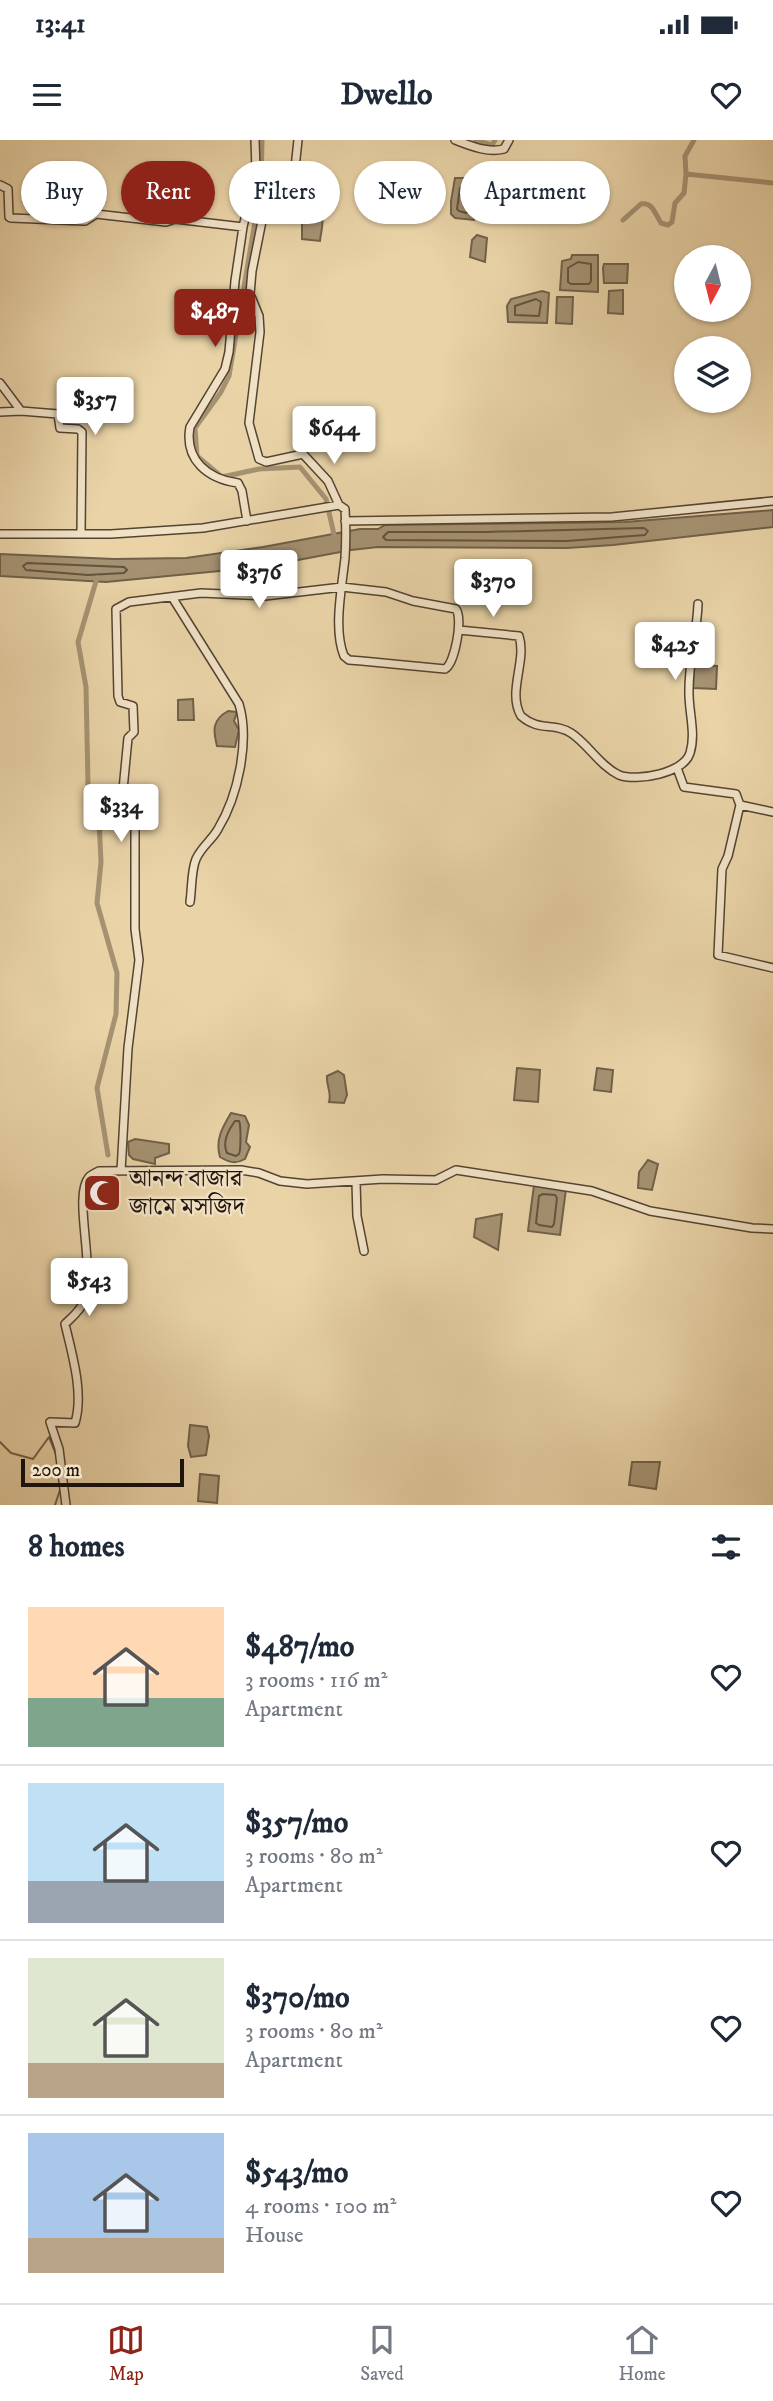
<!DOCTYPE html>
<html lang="en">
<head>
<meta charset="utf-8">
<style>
	body { margin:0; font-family:"IM FELL DW Pica","Noto Serif Bengali",serif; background:#f6f6f7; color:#1f2937; height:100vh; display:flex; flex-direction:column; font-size:26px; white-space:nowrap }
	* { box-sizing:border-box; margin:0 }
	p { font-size:23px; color:#747a83 }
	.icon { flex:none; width:38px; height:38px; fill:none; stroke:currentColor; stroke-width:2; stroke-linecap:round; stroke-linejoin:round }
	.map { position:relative; height:1365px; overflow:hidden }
	.details { display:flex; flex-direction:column; background:#fff; flex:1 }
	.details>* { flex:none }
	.guide { position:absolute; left:21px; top:21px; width:732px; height:63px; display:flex; gap:14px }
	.needle { width:46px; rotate:187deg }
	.tools { position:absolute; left:674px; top:105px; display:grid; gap:14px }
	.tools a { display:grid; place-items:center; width:77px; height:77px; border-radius:50%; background:#fff; box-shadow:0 2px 5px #0004; font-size:35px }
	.scale { position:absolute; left:21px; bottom:18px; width:163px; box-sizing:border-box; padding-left:7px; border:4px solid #21140c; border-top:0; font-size:19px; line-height:24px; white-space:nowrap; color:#21140c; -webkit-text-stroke:5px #f1e2c6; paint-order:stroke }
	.price { position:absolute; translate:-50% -60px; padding:0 16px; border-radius:7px; background:#fff; color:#222; font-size:23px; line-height:46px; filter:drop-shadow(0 2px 4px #0008) }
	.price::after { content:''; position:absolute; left:50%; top:42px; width:21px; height:16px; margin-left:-10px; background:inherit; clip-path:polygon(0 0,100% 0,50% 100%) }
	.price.selected { background:#8f2418; color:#fff }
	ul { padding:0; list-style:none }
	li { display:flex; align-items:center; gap:21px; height:175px; padding:0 28px }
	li+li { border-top:2px solid #e0e1e3 }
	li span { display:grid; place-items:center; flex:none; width:196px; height:140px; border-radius:0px; color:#555 }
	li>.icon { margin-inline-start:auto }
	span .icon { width:84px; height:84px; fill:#fffc; stroke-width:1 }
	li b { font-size:30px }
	h2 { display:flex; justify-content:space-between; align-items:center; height:84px; padding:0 28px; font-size:30px }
	.chip { padding:0 24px; border-radius:32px; background:#fff; box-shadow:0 2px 5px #0004; font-size:24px; line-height:63px }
	.chip.selected { background:#8f2418; color:#fff }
	.status { display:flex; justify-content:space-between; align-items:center; height:49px; padding:0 35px; background:#fff; direction:ltr }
	.status svg { height:19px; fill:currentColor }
	header { display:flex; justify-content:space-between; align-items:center; height:91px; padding:0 28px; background:#fff; font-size:32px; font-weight:700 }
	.menu { display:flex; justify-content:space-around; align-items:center; height:98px; border-top:2px solid #e0e1e3; background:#fff; font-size:19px; color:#747a83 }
	.menu a { display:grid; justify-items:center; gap:4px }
	.menu .selected { color:#8f2418 }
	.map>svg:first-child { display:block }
</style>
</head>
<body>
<div class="status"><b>13:41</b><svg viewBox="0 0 49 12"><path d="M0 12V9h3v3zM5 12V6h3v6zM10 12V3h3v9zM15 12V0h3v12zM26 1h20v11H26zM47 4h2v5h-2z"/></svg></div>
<header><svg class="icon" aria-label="menu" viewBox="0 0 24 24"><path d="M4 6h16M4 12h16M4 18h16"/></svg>Dwello<svg class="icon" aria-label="heart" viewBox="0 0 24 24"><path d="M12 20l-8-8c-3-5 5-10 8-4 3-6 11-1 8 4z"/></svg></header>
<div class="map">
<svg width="773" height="1365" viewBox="0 0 773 1365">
	<rect width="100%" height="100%" fill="#e9d3a7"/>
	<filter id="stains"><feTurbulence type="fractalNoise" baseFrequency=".00286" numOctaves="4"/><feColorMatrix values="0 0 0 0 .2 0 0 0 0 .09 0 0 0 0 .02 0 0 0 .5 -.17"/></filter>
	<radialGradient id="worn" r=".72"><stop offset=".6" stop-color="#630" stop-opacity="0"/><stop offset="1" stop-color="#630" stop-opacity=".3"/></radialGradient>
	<path fill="#a59272" stroke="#706049" stroke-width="2" d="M455,38H464L477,42L474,80L455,78L451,74V61Z
		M314,66C328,71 321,89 320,101L302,99V83L305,68Z
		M477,95L487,98L485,122L470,117L472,100Z
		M572,115H598V152L560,150L562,121L571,119Z
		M604,124H628L627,143H604L603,128Z
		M623,150V174L608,173L609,151Z
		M542,151L549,153L547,183L508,182L507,166L511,159Z
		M557,157H573L572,184L556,183Z
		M773,370V387L613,405L567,408L378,407L351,410L261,427L106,442L0,436V414L114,419L186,418L263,407L360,389H378L385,385L625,382Z
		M694,525L717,526L716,549L693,548Z
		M193,559L194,580H178V560Z
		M228,571L237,572L234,581L239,590L235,607L217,606C213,590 212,580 228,571Z
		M517,928L540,930L538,962L514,960Z
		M597,928L613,930L611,952L594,950Z
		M338,931L344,935L347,955L344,963L329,962C332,952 326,946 327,936Z
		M231,973L245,976L249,985L246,1002L250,1007L245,1019C236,1024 230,1023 220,1017C215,1000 222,988 231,973Z
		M135,999L169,1004V1013L155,1018V1024L133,1019L129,1015L128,1002Z
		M648,1020L658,1024L652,1050L638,1048L639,1032Z
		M534,1045L566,1049L560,1095L528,1091Z
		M502,1074L498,1110L474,1097L476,1079Z
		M190,1285L207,1287L209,1296L206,1315L191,1317L188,1306Z
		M632,1322H660L656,1349L629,1345Z
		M200,1334L219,1336L217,1363L198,1361Z"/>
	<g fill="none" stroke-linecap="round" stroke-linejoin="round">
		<path stroke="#63533f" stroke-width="2" d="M463,45L471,49L469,70L466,73L459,71L457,69L460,48Z
			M578,122L591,124V141L589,144H571L568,142V128Z
			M536,159L541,162L539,176L515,175V166Z
			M644,388L648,391L645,395L567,401L386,400L383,397L388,392H485Z
			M27,423L124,427L127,430L124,433L88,435L26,430L23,426Z
			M235,981H239C241,985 241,1010 239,1014L236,1016L227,1013C222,1002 228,991 235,981Z
			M543,1054L555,1055L557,1058L554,1084L552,1087L539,1085L536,1083L539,1056Z"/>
		<path stroke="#706049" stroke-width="2" d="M0,1302L11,1313L33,1319L49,1297L56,1314
			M55,1365L61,1347"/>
		<path stroke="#a59272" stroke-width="5" d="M262,0L261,46L229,236L221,252L195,288L197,316L222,337L259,329L300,327L326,359L335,399
			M475,0L492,5L495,0
			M694,0L685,16L686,34L773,43
			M623,80L641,64C653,62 655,74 661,83L668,85L672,82L675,63L684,53L686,34
			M97,438L78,502L86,547L88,644L99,680L101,722L97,763L117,833L116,874L97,948L108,1015"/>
		<defs>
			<path id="minor" d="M455,0C471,6 487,13 504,9L509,0
				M0,45L8,49L9,77L11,78L85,81L96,74L166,82L175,79L243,87
				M0,243L21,271L0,272
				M21,271L58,274L60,288L78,289L82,292L81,394
				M247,381L242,351L238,343C208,339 184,320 190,287L225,229L229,212L235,141L243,87L256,30L255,0
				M345,381L612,377L773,361
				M0,394H111L203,388L339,365
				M172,457L239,564C250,601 238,656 218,689C212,700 202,706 196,719C191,731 192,749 190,762
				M459,490L519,496C527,521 507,552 521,576C539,592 554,582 571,593C588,604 600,626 619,635C637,642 684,633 690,613C696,594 689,573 689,554C688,523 697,494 698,464
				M677,628L684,647L736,654L740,665L728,716L722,729L718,815L773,828
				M740,665L773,672
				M121,1031L128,908L139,820L135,789V687L124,669L122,660L128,598L134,592L133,566L120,562L118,556L116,469L129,462L201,453L265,456L342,447L386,452L413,461L456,469C463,479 455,523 445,529L362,521L349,520L344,516C333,489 342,447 345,418C346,402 346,385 345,369L339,365L328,341L303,314L266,322L259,319L249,283L260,192L259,176L250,154L252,131L262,81L285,53L295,28L298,0
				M356,1042L357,1076L364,1111
				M66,1365L59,1309L50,1282L75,1283C84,1253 72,1214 65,1184C71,1178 80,1171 83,1163C97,1129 72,1057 89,1037C90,1036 97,1032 99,1031L241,1030L259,1033L280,1041L307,1044L383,1039L436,1040L456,1030L592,1051L650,1071L752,1088L773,1089"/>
		</defs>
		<use href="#minor" stroke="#534433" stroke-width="10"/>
		<use href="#minor" stroke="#f1e2c6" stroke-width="7"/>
	</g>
	<defs>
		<symbol id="mosque-square" viewBox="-11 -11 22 22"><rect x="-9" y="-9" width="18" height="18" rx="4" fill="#8f2418" stroke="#f1e2c6"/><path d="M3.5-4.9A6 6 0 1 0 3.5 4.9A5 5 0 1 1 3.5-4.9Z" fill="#fff"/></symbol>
	</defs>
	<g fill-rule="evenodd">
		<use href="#mosque-square" x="80" y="1031" width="44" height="44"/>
	</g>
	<g text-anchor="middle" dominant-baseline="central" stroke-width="5" stroke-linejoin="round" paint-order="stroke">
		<g font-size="24" fill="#21140c" stroke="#f1e2c6" text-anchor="start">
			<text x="129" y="1039">আনন্দ বাজার<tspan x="129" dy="28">জামে মসজিদ</tspan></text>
		</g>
	</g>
	<rect width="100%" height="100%" filter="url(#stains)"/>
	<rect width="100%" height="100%" fill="url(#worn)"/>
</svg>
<div class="tools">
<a><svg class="needle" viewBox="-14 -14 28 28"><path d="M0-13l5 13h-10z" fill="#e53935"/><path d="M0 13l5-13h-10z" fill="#747a83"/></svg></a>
<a><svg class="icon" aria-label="layers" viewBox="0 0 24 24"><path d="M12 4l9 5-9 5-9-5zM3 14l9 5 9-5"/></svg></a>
</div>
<div class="scale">200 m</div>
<b class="price selected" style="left:215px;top:209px">$487</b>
<b class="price" style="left:95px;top:297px">$357</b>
<b class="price" style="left:334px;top:326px">$644</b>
<b class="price" style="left:259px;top:470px">$376</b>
<b class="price" style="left:493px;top:479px">$370</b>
<b class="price" style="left:675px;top:542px">$425</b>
<b class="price" style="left:121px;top:704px">$334</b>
<b class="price" style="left:89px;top:1178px">$543</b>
<div class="guide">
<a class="chip">Buy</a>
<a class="chip selected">Rent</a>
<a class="chip">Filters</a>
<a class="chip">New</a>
<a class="chip">Apartment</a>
</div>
</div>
<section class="details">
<h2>8 homes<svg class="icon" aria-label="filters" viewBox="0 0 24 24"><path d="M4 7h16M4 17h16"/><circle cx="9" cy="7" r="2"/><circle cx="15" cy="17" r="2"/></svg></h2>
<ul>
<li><span style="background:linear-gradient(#ffd9b3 65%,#7fa58c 0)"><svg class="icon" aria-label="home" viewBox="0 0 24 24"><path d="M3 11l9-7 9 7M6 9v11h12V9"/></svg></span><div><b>$487/mo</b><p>3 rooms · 116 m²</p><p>Apartment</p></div><svg class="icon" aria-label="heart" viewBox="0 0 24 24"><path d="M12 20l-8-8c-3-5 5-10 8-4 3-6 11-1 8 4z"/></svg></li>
<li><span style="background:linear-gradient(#bfe0f5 70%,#9aa5b1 0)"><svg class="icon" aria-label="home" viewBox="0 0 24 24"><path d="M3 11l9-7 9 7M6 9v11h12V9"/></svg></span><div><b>$357/mo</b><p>3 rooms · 80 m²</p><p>Apartment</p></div><svg class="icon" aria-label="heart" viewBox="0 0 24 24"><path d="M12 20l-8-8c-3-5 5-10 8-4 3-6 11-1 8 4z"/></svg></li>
<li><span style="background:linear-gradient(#dfe7d0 75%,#b9a48a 0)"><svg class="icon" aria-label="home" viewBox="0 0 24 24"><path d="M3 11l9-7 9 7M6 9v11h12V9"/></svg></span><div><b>$370/mo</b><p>3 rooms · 80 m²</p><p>Apartment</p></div><svg class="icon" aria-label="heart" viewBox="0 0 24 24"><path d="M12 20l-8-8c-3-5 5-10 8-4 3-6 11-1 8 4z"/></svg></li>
<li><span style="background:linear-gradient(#a9c7e8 75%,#b9a48a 0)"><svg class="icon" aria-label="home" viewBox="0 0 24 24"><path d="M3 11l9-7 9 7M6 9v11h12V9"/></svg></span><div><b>$543/mo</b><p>4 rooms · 100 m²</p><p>House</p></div><svg class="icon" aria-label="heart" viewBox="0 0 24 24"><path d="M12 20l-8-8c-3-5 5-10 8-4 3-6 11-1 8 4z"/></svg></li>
</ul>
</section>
<nav class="menu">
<a class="selected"><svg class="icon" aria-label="map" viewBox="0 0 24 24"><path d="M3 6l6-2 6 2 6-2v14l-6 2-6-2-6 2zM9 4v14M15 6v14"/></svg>Map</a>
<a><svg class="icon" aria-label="saved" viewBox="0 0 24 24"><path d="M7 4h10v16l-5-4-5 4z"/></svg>Saved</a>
<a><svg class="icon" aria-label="home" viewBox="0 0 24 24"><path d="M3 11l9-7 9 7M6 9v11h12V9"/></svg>Home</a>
</nav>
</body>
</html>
